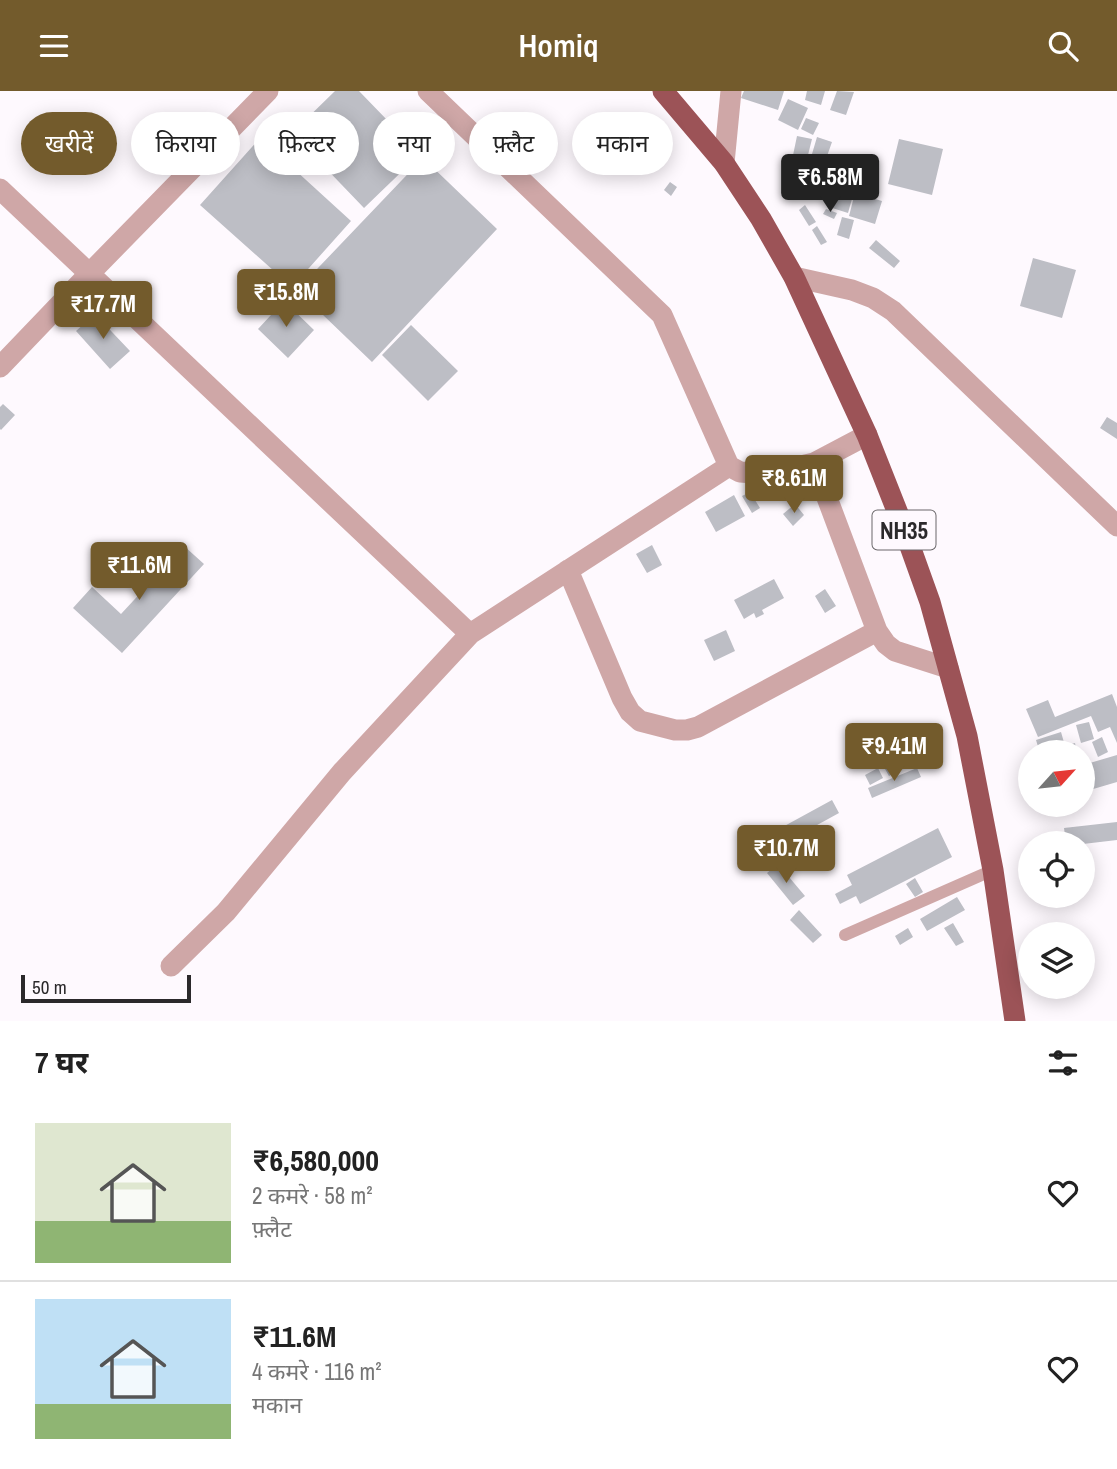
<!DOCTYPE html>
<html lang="hi">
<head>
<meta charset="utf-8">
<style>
	body { margin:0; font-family:"Archivo Narrow","Noto Sans Devanagari",sans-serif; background:#f6f6f6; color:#222; height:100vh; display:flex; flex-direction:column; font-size:26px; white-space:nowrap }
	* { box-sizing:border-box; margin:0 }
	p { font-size:23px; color:#767676 }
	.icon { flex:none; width:38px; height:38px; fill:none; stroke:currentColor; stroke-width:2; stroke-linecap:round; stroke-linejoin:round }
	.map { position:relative; height:930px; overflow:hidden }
	.panel { display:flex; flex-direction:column; background:#fff; flex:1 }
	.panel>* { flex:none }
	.top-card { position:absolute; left:21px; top:21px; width:700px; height:63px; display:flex; gap:14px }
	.needle { width:46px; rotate:63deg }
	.controls { position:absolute; left:1018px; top:649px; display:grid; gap:14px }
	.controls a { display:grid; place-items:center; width:77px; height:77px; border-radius:50%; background:#fff; box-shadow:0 4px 18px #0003; font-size:35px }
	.scale { position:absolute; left:21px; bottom:18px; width:170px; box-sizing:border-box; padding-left:7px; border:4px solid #2b292b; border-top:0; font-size:19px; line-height:24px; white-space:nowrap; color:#2b292b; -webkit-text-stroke:5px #fef9fe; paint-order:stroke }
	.price { position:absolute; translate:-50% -60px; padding:0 16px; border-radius:7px; background:#735b2c; color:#fff; font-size:23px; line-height:46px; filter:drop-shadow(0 2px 4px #0008) }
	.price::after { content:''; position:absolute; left:50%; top:42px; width:21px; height:16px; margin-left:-10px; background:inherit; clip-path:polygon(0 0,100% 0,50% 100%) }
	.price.selected { background:#222; color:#fff }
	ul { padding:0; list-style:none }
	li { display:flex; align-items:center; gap:21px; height:175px; padding:0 35px }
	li+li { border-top:2px solid #e0e0e0 }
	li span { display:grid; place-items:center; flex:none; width:196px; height:140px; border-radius:0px; color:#555 }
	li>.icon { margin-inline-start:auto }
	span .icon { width:84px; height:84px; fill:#fffc; stroke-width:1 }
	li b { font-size:30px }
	h2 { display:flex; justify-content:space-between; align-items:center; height:84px; padding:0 35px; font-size:30px }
	.pill { padding:0 24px; border-radius:32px; background:#fff; box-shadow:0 4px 18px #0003; font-size:24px; line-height:63px }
	.pill.selected { background:#735b2c; color:#fff }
	header { display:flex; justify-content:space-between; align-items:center; height:91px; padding:0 35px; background:#735b2c; color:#fff; font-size:32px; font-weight:600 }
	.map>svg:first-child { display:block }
</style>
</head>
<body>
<header><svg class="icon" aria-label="menu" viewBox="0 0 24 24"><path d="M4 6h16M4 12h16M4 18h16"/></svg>Homiq<svg class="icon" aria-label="search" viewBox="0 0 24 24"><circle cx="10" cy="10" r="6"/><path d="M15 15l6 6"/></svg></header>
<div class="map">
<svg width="1117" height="930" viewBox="0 0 1117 930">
	<rect width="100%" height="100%" fill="#fef9fe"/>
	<path fill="#bdbec5" d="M335,0H359L420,63L364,117L292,42Z
		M744,0H784L778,19L741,7Z
		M807,0H825L821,14L805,9Z
		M837,0L854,1L846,24L830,19Z
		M788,8L808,17L798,39L778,29Z
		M806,27L819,32L813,44L801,38Z
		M797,45L812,48L806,72L792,69Z
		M817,46L832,51L820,85L807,80Z
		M260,47L351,130L292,196L200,114Z
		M899,48L943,58L932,104L888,93Z
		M423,67L497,138L372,271L297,199Z
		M832,67L841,71L840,74L860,79L848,122L829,116L840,74L832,93L823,89Z
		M670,91L677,96L671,105L664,99Z
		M855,102L882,110L875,133L849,125Z
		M805,114L816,131L809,135L799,119Z
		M826,118L837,122L834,128L823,123Z
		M842,126L854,129L849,148L837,144Z
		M817,135L827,151L821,154L812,139Z
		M876,149L900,170L894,177L869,157Z
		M1033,167L1076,179L1062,227L1020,215Z
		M284,210L314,239L288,267L258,238Z
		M95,223L130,260L110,278L76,240Z
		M411,234L458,280L428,310L382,264Z
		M3,313L15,324L1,339L0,338V316Z
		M1107,326L1117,332V348L1100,337Z
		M750,401L760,417L752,422L742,405Z
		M734,404L745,425L716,441L705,421Z
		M795,413L804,424L793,435L783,423Z
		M652,454L662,474L647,482L636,463Z
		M184,455L204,473L122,562L73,517L92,496L121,523Z
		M774,488L784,507L762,519L764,523L756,527L754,522L744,528L734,509Z
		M825,498L836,515L825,522L815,505Z
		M726,539L735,560L714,570L704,549Z
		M1112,603L1117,616V652L1110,636L1098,641L1091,625L1038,646L1026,618L1048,609L1055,626Z
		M1089,631L1094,648L1081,652L1076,634Z
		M1061,641L1065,655L1075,652L1077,662H1040L1036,649Z
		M906,643L913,662L888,672L880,653Z
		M1102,646L1108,661L1098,666L1092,651Z
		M1117,664V691L1083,701V674Z
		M905,667L907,671L913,669L914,672L889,685L885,678Z
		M878,677L883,687L870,694L865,684Z
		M917,677L921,686L872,707L868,697Z
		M832,709L839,722L766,762L759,749Z
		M1117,731V749L1083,753L1066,752L1064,737Z
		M938,737L952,766L860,813L856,805L840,813L835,803L852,794L847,784Z
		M778,773L805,805L793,814L767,782Z
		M915,787L923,801L915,806L906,793Z
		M957,806L965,819L927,840L920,828Z
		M799,819L822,844L813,852L790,829Z
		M953,832L964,851L956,855L944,837Z
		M908,837L913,846L900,854L895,845Z"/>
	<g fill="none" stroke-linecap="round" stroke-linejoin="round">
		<path stroke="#cfa7a7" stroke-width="12" d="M845,844L993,779"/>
		<path stroke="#cfa7a7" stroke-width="21" d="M428,0L662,224L729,375L740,381L754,382L801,375L814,372L867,344
			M0,98L470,543
			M794,186L852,199L873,207L893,220L1117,435
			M0,276L89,183L268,0
			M814,372L877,540L886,553L895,560L948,577
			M568,479L622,607L630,621L640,630L675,639H687L698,636L877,540
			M171,875L226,821L342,681L470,543L729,375"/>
		<path stroke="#cfa7a7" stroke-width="21" d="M724,72L731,0"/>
		<path stroke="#9c5357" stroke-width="21" d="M663,0L724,72L761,128L794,186L867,344L901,430L930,511L967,645L993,779L1015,930"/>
	</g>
	<g text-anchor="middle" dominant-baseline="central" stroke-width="6" stroke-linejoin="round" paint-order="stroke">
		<rect fill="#fef9fe" stroke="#6a676a" stroke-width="2" x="872.5" y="419.5" width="63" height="39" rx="5"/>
		<g font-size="23" font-weight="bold" fill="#2b292b">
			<text x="904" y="439">NH35</text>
		</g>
	</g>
</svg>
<div class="controls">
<a><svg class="needle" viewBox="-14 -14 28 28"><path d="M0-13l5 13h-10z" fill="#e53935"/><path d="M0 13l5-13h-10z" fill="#767676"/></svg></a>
<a><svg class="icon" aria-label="locate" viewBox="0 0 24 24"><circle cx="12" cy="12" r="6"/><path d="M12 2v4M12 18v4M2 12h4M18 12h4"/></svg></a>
<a><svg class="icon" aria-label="layers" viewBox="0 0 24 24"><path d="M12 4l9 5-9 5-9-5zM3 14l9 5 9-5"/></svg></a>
</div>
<div class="scale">50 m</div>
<b class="price selected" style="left:830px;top:123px">₹6.58M</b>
<b class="price" style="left:286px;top:238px">₹15.8M</b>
<b class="price" style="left:103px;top:250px">₹17.7M</b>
<b class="price" style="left:794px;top:424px">₹8.61M</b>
<b class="price" style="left:139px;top:511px">₹11.6M</b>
<b class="price" style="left:894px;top:692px">₹9.41M</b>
<b class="price" style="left:786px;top:794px">₹10.7M</b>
<div class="top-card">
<a class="pill selected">खरीदें</a>
<a class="pill">किराया</a>
<a class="pill">फ़िल्टर</a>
<a class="pill">नया</a>
<a class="pill">फ़्लैट</a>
<a class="pill">मकान</a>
</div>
</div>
<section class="panel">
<h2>7 घर<svg class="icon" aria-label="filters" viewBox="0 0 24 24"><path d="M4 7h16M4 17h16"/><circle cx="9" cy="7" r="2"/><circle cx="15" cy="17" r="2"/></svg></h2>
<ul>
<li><span style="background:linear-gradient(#dfe7d0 70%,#8fb573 0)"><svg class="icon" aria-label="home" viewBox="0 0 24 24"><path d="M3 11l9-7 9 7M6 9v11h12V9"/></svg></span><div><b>₹6,580,000</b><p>2 कमरे · 58 m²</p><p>फ़्लैट</p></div><svg class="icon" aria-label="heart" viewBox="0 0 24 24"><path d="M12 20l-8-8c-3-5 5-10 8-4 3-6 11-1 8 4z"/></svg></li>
<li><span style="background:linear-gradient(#bfe0f5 75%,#8fb573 0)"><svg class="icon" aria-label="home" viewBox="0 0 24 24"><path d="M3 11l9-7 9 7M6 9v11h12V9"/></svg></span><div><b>₹11.6M</b><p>4 कमरे · 116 m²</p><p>मकान</p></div><svg class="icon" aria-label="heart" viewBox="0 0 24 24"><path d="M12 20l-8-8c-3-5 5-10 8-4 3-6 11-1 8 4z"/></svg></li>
</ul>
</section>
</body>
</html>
